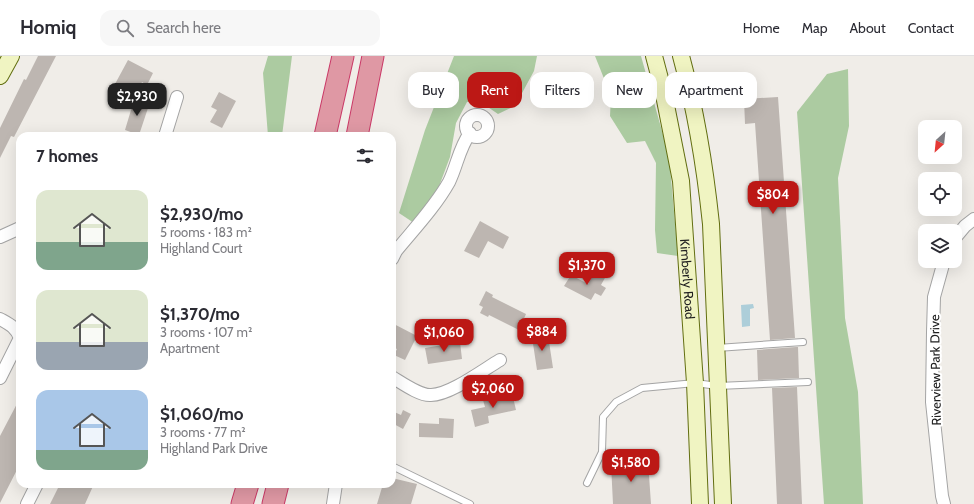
<!DOCTYPE html>
<html lang="en">
<head>
<meta charset="utf-8">
<style>
	body { margin:0; font-family:Cabin,sans-serif; background:#f7f7f7; color:#2b2b33; height:100vh; display:flex; flex-direction:column; font-size:15px; white-space:nowrap }
	* { box-sizing:border-box; margin:0 }
	p { font-size:13px; color:#7c7c81 }
	.icon { flex:none; width:22px; height:22px; fill:none; stroke:currentColor; stroke-width:2; stroke-linecap:round; stroke-linejoin:round }
	.map { position:relative; flex:1; overflow:hidden }
	.details { position:absolute; left:16px; top:76px; width:380px; height:356px; display:flex; flex-direction:column; background:#fff; border-radius:12px; box-shadow:0 4px 16px #0002 }
	.details>* { flex:none }
	.banner { position:absolute; left:408px; top:16px; width:380px; height:36px; display:flex; gap:8px }
	.needle { width:26px; rotate:207deg }
	.buttons { position:absolute; left:918px; top:64px; display:grid; gap:8px }
	.buttons a { display:grid; place-items:center; width:44px; height:44px; border-radius:8px; background:#fff; box-shadow:0 4px 16px #0002; font-size:20px }
	.price { position:absolute; translate:-50% -34px; padding:0 9px; border-radius:8px; background:#bc1815; color:#fff; font-size:13px; line-height:26px; filter:drop-shadow(0 1px 2px #0008) }
	.price::after { content:''; position:absolute; left:50%; top:24px; width:12px; height:9px; margin-left:-6px; background:inherit; clip-path:polygon(0 0,100% 0,50% 100%) }
	.price.current { background:#222; color:#fff }
	ul { padding:0; list-style:none }
	li { display:flex; align-items:center; gap:12px; height:100px; padding:0 20px }
	li span { display:grid; place-items:center; flex:none; width:112px; height:80px; border-radius:12px; color:#555 }
	li>.icon { margin-inline-start:auto }
	span .icon { width:48px; height:48px; fill:#fffc; stroke-width:1 }
	li b { font-size:17px }
	h2 { display:flex; justify-content:space-between; align-items:center; height:48px; padding:0 20px; font-size:17px }
	.tag { padding:0 14px; border-radius:12px; background:#fff; box-shadow:0 4px 16px #0002; font-size:14px; line-height:36px }
	.tag.current { background:#bc1815; color:#fff }
	header { display:flex; align-items:center; gap:24px; box-sizing:border-box; height:56px; padding:0 20px; background:#fff; border-bottom:1px solid #e1e1e2 }
	header strong { font-size:19px }
	nav { display:flex; gap:22px; margin-inline-start:auto; font-size:14px }
	.search { width:280px; height:36px; background:#f7f7f7; display:flex; align-items:center; gap:10px; box-sizing:border-box; padding:0 14px; border-radius:12px; color:#7c7c81; font-size:15px }
	.map>svg:first-child { display:block }
</style>
</head>
<body>
<header>
<strong>Homiq</strong>
<div class="search"><svg class="icon" aria-label="search" viewBox="0 0 24 24"><circle cx="10" cy="10" r="6"/><path d="M15 15l6 6"/></svg>Search here</div>
<nav><a>Home</a><a>Map</a><a>About</a><a>Contact</a></nav>
</header>
<div class="map">
<svg width="974" height="448" viewBox="0 0 974 448">
	<rect width="100%" height="100%" fill="#f0ede8"/>
	<path fill="#accba1" d="M268,0H292L282,80H268L263,17Z
		M454,0H537L534,15L515,50L498,58L479,45L467,46L456,67L450,101L438,133L414,167L399,157L425,74Z
		M595,0H641L669,100L678,200L657,197L655,174L656,107L645,85L627,87L610,60L611,40Z
		M848,13L849,70L838,122L845,262L858,336L863,448H824L797,56L827,18Z"/>
	<path fill="#adced9" d="M753,248L754,252L750,253V270L742,271L741,249Z"/>
	<path fill="#bdb6b1" d="M38,0H56L14,81L11,80L0,102V72L24,23L26,24Z
		M128,4L153,17L147,29L142,26L136,39L115,28Z
		M219,36L236,45L222,72L210,66L217,54L211,51Z
		M778,41L795,282L770,284L755,67L745,68L744,43Z
		M134,44L149,49L139,79L125,74Z
		M480,165L509,181L503,193L488,185L479,202L464,195Z
		M596,214L606,220L601,229L606,232L601,240L595,237L591,244L564,230L571,219L588,228Z
		M486,235L493,239L492,241L526,258L519,274L489,259L488,261L480,257L483,251L479,249Z
		M392,267L417,280L405,304L394,299L397,293L392,291Z
		M548,279L553,312L537,314L532,281Z
		M460,286L462,303L428,308L425,292Z
		M796,291H798L799,322L758,324L757,294Z
		M797,331L802,448H777L772,332Z
		M512,337L516,354L488,360L489,367L475,371L471,354L485,351L483,344Z
		M20,342V408L0,447V380Z
		M403,354L411,358L403,373L392,367V355L401,359Z
		M439,362L454,363L453,382L419,381V367L439,368Z
		M648,405L651,448H613L611,408Z
		M392,422L417,428L411,448H377L383,428H392Z
		M60,428H94L85,448H50Z"/>
	<g fill="none" stroke-linecap="round" stroke-linejoin="round">
		<defs>
			<path id="lane" d="M717,292L803,286
				M392,410L470,448
				M587,427L602,396L603,361L616,346L642,332L695,327L718,330L808,326"/>
			<path id="street" d="M466 70a11 11 0 1 1 22 0a11 11 0 1 1-22 0Z
				M165,80L177,41
				M0,181L20,172
				M955,182L965,170L974,163
				M392,203L396,195C414,173 435,151 449,126C457,110 459,92 470,77
				M0,263C9,268 16,271 20,282L0,322
				M392,321C402,327 420,340 431,339C450,339 483,314 500,304
				M27,448L37,428
				M333,448L336,428
				M944,448L942,440L932,346L933,276L934,241L944,205"/>
			<g id="secondary">
				<path id="s1" d="M654,0L663,34L681,125L695,327L700,448"/>
				<path d="M681,0C696,55 705,111 711,168L723,448"/>
				<path d="M0,20L11,0"/>
			</g>
			<path id="highway" d="M325,80L343,0
				M357,80L373,0
				M242,448L248,428
				M273,448L278,428"/>
		</defs>
		<use href="#lane" stroke="#a4a4a4" stroke-width="8"/>
		<use href="#street" stroke="#a4a4a4" stroke-width="14"/>
		<use href="#secondary" stroke="#626e10" stroke-width="18"/>
		<use href="#highway" stroke="#ca3967" stroke-width="23"/>
		<use href="#lane" stroke="#fff" stroke-width="6"/>
		<use href="#street" stroke="#fff" stroke-width="12"/>
		<use href="#secondary" stroke="#f0f4c2" stroke-width="16"/>
		<use href="#highway" stroke="#df98a4" stroke-width="21"/>
	</g>
	<g text-anchor="middle" dominant-baseline="central" stroke-width="4" stroke-linejoin="round" paint-order="stroke">
		<g font-size="13" fill="#202020" stroke="#fff">
			<text stroke="none"><textPath href="#s1" startOffset="226">Kimberly Road</textPath></text>
			<text transform="translate(935 314) rotate(-91)">Riverview Park Drive</text>
		</g>
	</g>
</svg>
<div class="buttons">
<a><svg class="needle" viewBox="-14 -14 28 28"><path d="M0-13l5 13h-10z" fill="#e53935"/><path d="M0 13l5-13h-10z" fill="#7c7c81"/></svg></a>
<a><svg class="icon" aria-label="locate" viewBox="0 0 24 24"><circle cx="12" cy="12" r="6"/><path d="M12 2v4M12 18v4M2 12h4M18 12h4"/></svg></a>
<a><svg class="icon" aria-label="layers" viewBox="0 0 24 24"><path d="M12 4l9 5-9 5-9-5zM3 14l9 5 9-5"/></svg></a>
</div>
<b class="price current" style="left:137px;top:61px">$2,930</b>
<b class="price" style="left:773px;top:159px">$804</b>
<b class="price" style="left:587px;top:230px">$1,370</b>
<b class="price" style="left:542px;top:296px">$884</b>
<b class="price" style="left:444px;top:297px">$1,060</b>
<b class="price" style="left:493px;top:353px">$2,060</b>
<b class="price" style="left:631px;top:427px">$1,580</b>
<div class="banner">
<a class="tag">Buy</a>
<a class="tag current">Rent</a>
<a class="tag">Filters</a>
<a class="tag">New</a>
<a class="tag">Apartment</a>
</div>
<section class="details">
<h2>7 homes<svg class="icon" aria-label="filters" viewBox="0 0 24 24"><path d="M4 7h16M4 17h16"/><circle cx="9" cy="7" r="2"/><circle cx="15" cy="17" r="2"/></svg></h2>
<ul>
<li><span style="background:linear-gradient(#dfe7d0 65%,#7fa58c 0)"><svg class="icon" aria-label="home" viewBox="0 0 24 24"><path d="M3 11l9-7 9 7M6 9v11h12V9"/></svg></span><div><b>$2,930/mo</b><p>5 rooms · 183 m²</p><p>Highland Court</p></div></li>
<li><span style="background:linear-gradient(#dfe7d0 65%,#9aa5b1 0)"><svg class="icon" aria-label="home" viewBox="0 0 24 24"><path d="M3 11l9-7 9 7M6 9v11h12V9"/></svg></span><div><b>$1,370/mo</b><p>3 rooms · 107 m²</p><p>Apartment</p></div></li>
<li><span style="background:linear-gradient(#a9c7e8 75%,#7fa58c 0)"><svg class="icon" aria-label="home" viewBox="0 0 24 24"><path d="M3 11l9-7 9 7M6 9v11h12V9"/></svg></span><div><b>$1,060/mo</b><p>3 rooms · 77 m²</p><p>Highland Park Drive</p></div></li>
</ul>
</section>
</div>
</body>
</html>
